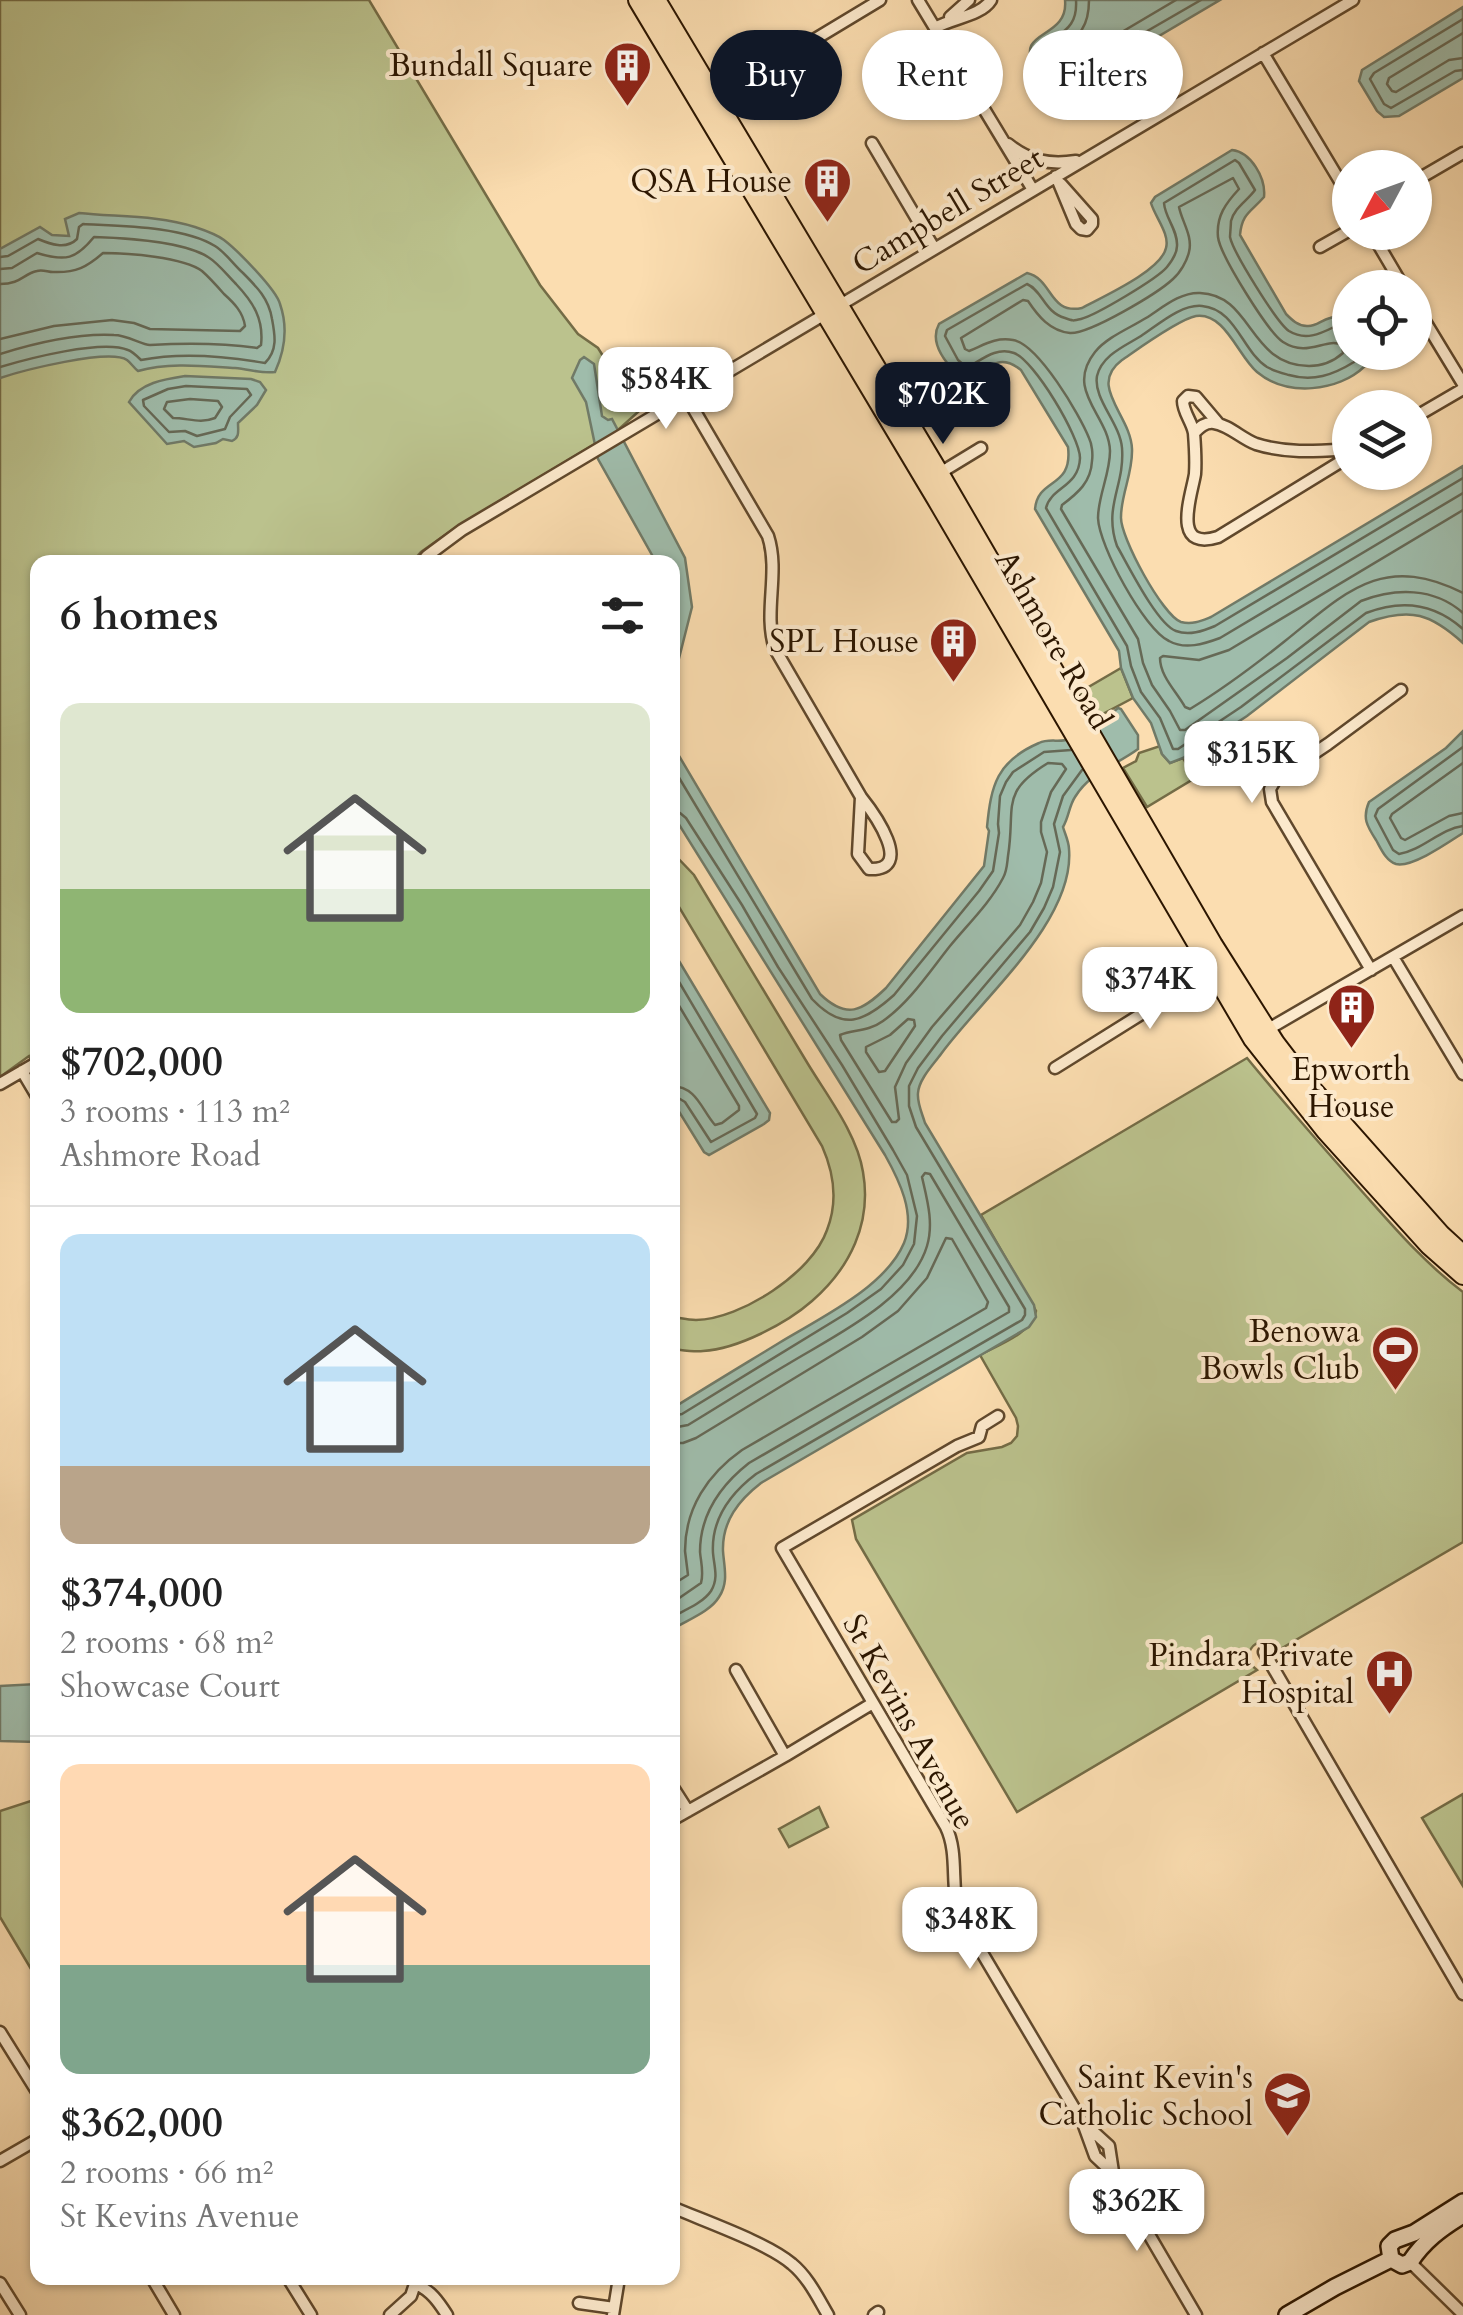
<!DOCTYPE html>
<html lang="en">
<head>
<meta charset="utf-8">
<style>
	body { margin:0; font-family:Cardo,serif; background:#f2f2f2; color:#222; height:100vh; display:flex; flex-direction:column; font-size:38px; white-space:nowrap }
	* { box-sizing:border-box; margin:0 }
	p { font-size:32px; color:#767676 }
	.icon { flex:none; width:55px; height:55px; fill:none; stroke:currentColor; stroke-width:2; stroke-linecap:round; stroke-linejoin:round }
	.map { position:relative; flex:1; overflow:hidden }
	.sheet { position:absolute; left:30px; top:555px; width:650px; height:1730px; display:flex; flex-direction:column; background:#fff; border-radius:20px; box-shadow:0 2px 8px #0004 }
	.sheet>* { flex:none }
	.top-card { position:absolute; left:710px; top:30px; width:602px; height:90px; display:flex; gap:20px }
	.needle { width:65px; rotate:229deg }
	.controls { position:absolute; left:1332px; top:150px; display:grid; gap:20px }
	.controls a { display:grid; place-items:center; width:100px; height:100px; border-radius:50%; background:#fff; box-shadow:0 2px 8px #0004; font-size:50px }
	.price { position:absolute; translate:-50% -85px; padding:0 22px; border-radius:20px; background:#fff; color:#222; font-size:32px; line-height:65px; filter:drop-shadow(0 2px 5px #0008) }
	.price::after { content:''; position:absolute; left:50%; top:60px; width:30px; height:22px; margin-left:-15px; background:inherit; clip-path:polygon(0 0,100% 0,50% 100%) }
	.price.active { background:#111827; color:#fff }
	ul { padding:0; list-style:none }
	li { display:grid; align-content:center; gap:20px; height:530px; padding:0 30px }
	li+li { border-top:2px solid #e0e0e0 }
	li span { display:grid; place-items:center; height:310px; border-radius:20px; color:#555 }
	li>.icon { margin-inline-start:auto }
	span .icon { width:180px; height:180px; fill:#fffc; stroke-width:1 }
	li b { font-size:42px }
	h2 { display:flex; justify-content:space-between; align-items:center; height:120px; padding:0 30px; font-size:42px }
	.pill { padding:0 35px; border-radius:45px; background:#fff; box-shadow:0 2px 8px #0004; font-size:35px; line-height:90px }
	.pill.active { background:#111827; color:#fff }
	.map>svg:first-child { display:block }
</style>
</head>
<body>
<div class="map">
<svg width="1463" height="2315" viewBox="0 0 1463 2315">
	<rect width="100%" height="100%" fill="#fbddb0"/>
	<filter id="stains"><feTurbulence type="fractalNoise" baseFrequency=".002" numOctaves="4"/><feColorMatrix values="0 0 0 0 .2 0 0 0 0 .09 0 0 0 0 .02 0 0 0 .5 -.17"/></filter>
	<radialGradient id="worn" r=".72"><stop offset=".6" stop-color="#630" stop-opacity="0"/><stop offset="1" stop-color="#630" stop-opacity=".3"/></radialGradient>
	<path fill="#bbc28d" stroke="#746c46" stroke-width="2.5" d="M0,0H369L540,285L578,334L598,348L638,412L618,430L455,528L421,552L412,562H38L37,1070L29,1056L0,1077Z
		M1121,668L1133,698L1095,718L1080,692Z
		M1160,746L1162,754L1170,763L1183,758L1195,778L1147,807L1123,768L1136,761L1139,753Z
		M673,853L694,875C732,938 770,1001 808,1064C828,1097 857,1134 863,1172C872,1223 850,1268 812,1301C787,1323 738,1349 703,1351C693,1352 682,1350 673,1349V1317C680,1318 688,1320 696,1320C741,1319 812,1273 827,1230C838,1202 834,1173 822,1146L673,897Z
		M1247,1058C1283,1102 1321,1145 1359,1188C1392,1225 1423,1262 1463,1292V1542L1277,1651L1268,1641C1254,1641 1248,1648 1248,1662L1257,1670L1017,1812L856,1539L852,1520L967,1453L1002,1447L1011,1443L1017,1436L1018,1426L1016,1418L980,1355C1000,1344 1031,1334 1036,1311L981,1215Z
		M1463,1794V1886L1422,1818Z
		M37,1799H38L37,1979L0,1917V1811Z
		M819,1807L828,1827L789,1847L779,1829Z"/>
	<path fill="#9fbcab" stroke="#717a67" stroke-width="2.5" d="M1065,0H1220L1064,92L1056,93C1046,86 1041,78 1035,67C1013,29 1069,40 1065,0Z
		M1463,7V78L1399,116L1384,117L1377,111L1359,81L1362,70Z
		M1232,150C1251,152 1266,178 1264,197C1251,212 1242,213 1240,235L1286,314C1292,320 1298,326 1307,326C1316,327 1321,320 1330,318C1353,311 1350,338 1350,352L1365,353V366C1338,392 1287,397 1257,372C1238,356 1225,312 1196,316C1179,319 1138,349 1122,360C1087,386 1131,415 1132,449C1133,473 1121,494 1121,517C1120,537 1163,616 1181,622C1192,625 1201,621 1211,617L1463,466V643C1431,614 1411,607 1369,622L1247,716L1183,758L1170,763L1162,754L1151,723L1133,698L1121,668L1119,651L1035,509C1038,477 1073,489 1068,447L1021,370C1001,354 992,365 973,377L957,374C944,361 929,342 939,324L1027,273C1053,279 1049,315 1082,308C1102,297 1161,271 1166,248C1170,234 1155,217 1151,203L1155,197Z
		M79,213C117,217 158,215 195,227C204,230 216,234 224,240C237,250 276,289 280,304C288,327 285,350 275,372C262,374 249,369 235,368C203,366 169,362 138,371C134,368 131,363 127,360C109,348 21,371 0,378V249L40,227L52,235L69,236L65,219Z
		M584,357L594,364L602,416L608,420L612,419L685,558L692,607L673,682L672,562H656L598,459L586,402L572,378L580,360Z
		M185,376L251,379L260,382L266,390L257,405L238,423C238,431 240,437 232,441L223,439L216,443L194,447L184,441L167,444L129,402C139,383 165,379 185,376Z
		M1118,708L1121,709L1138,735V749C1115,766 1090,772 1075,797C1069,806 1069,817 1063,827C1065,834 1069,842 1069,849C1075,921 981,999 941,1054C933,1065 919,1079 918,1093C917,1103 922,1113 925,1123L1034,1305L1036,1317L1029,1327L761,1483C739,1500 722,1521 723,1551C724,1567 729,1582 719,1597C710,1612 687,1620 673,1629V1408C708,1386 743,1365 779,1343C818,1319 885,1288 904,1243C916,1214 899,1180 885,1155L673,815L672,744L820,994C847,1020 862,1011 886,988L984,866L989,831L987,827C991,785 997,761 1039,743C1049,738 1060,743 1070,739C1087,732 1104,720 1118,708Z
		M1463,731V833C1449,842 1412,868 1396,864C1386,861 1381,849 1376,840C1367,826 1362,818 1369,802L1446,748Z
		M673,951L770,1113L769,1120L764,1124L709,1155L704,1152L673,1102Z
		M37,1684V1742L0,1741V1686Z"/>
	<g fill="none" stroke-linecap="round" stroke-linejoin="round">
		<path stroke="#666956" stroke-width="2.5" d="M1076,0C1078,32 1057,32 1040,51L1052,77L1059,82L1201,0
			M1089,0C1089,30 1077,37 1056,54L1062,65H1066L1176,0
			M1463,19L1374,73L1370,79L1384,104L1391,108L1455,71L1463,70
			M1463,33L1389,78L1387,84L1392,91L1396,92L1449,60L1463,58
			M0,257L8,256L38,239C50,244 66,250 77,239L79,227L83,224C120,226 183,226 215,246C225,252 234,265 243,273C257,287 269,299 272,319C275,335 278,350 265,363C225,356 181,352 141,360C138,357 132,351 128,350C102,339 27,359 0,367
			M0,269L12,268L37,253C66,262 76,259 94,237C124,238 183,241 208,257C218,263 227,275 236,284C253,302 264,319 261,345L257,348C222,343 185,343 150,345C142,345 127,335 114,335C77,333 35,343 0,354
			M0,284C21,284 23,274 37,271C42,269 48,272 53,272C76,273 87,267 103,253C127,253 183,257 202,271C210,278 217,286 224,294C234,303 243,312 245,326L240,331L150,329L134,323L112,320L54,326L0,339
			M1350,332L1334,327C1320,334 1305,341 1289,331C1277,323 1233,252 1230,237C1230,236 1231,223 1231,221C1235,207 1247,201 1255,190L1239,163L1235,160L1164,203C1165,218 1178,230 1177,246C1177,253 1171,262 1167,267C1157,279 1096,315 1081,319C1073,321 1073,321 1065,318C1044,312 1043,291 1027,284L947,330L945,336L958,360L966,367L970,366C984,358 997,347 1014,353C1034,360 1080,437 1080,458C1079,487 1051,487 1046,508L1127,646L1131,666L1141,692L1160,718L1173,749H1178L1241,707L1366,613C1402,599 1434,603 1463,629
			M1356,352L1354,362C1333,375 1313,382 1289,375C1282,373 1274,371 1267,367C1242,351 1236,309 1202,306C1181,304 1158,325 1141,336C1125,346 1102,355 1097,376C1093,399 1120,423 1122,448C1125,486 1103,506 1117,546C1128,565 1157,624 1176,631C1189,636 1203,631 1215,626L1463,478
			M186,386L247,389L251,395L230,417L225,429L197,436L185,431L169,432L144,406L143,400L168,389Z
			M190,399L218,401L222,407L215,418C200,424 188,418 173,418L164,409L167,402Z
			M1463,493L1220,638C1204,644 1185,650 1169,641C1144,629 1099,546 1098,518C1098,496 1110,474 1110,451C1109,415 1064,391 1095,352C1107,337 1130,328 1146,318C1162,308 1180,292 1200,293C1253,295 1248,365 1309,366C1322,366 1334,361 1343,353L1342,345C1326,337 1308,358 1283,342C1268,332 1220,255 1218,237C1216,216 1226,203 1239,189L1233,178L1179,207C1182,222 1193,236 1189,252C1187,261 1180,273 1173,279C1158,293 1090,334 1070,333C1050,331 1038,316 1028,301L1023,300L961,338L965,349L969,351C984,345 995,337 1013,340C1038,344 1080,415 1089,438C1092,444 1093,454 1092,461C1091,482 1078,493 1062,505L1061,509L1138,639L1143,663L1152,685L1170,711L1180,730H1185L1287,658L1361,601C1395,588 1434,587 1463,613
			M1463,510L1229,650L1199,660L1163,656L1160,658C1160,676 1176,691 1185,707L1190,709C1223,689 1255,665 1285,641C1345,593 1382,552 1463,593
			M1463,747L1378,809L1375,816L1393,850L1399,854C1423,850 1440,829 1463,826
			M1048,763L1062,764L1066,769L1051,792L1041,822V832L1047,852L1041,883L1033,902L1020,925L932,1027L906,1063L895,1087L899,1119L896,1122H892L841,1040L840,1035C853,1029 868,1032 883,1021C910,1002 930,971 950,946C968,924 990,903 1003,878C1007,871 1007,864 1008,856C1016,806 999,793 1048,763Z
			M1463,763L1392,814L1390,818L1401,838L1405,840L1449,816L1463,813
			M672,766L812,999C843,1032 864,1022 894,995L979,891L993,871L999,833L998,824L1000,796L1006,782L1013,772L1044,752L1071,750
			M672,812L680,813L686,818L742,905L778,967L842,1065L893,1150L907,1175L917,1216L914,1244L903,1265L881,1289L847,1313L682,1414L672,1416
			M672,970L757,1114L755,1118L711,1142L685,1102L680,1099L672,1098
			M672,994L739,1106V1110L722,1123L715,1125C701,1109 697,1087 672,1086
			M908,1019L914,1020L915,1026L885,1071L879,1072L866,1052V1047L890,1035Z
			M672,1428L688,1425C721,1405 754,1384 788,1364C832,1337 911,1300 927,1246C934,1223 927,1199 922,1177L925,1173L930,1174L1009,1307V1312L749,1463C721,1485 700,1514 700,1552C701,1563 704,1572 701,1583L672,1603
			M672,1443H683L696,1438L862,1337L898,1311L927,1278L946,1238L952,1239L988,1302L986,1308L742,1450C708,1474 685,1508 685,1551C686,1559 687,1567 688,1575L672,1585
			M672,1617C685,1610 703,1603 711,1591C719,1578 714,1566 713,1553C711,1519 731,1493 756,1474L1022,1320L1025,1315V1309L916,1127L909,1106V1086L918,1068L942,1036L1030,932L1044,908L1053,887L1060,852L1054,824L1063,796L1082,770"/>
		<defs>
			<path id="street" d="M918,0L1033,190
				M950,17L969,0
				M935,28C952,18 981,16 991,0
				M812,41L880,0
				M1263,53L1350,198
				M872,143L934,248
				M1008,144C1029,161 1049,165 1076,161
				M1056,176L1076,224L1081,229L1087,230L1092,224V219L1061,184
				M1415,181L1463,153
				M1371,232L1404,288
				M1320,247L1350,230
				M1415,305L1463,384
				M686,396L768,536C780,573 763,612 775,649L861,797L858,854L869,869C916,871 873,812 861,797
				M1415,417L1463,389
				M1194,433C1192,422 1183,412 1183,401L1188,396L1196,397L1218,423
				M1350,449C1318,451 1288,454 1256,444C1242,439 1229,425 1214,423C1205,422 1200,427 1194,433C1195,446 1196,460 1195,474C1192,494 1170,552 1218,537L1350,456
				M935,476L981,448
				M422,562L427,556L462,530L1353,0
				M1393,957L1463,1074
				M1371,970L1272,802L1270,789L1276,779L1328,744L1401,690
				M1265,1031L1463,916
				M1055,1068L1215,968
				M22,1071L38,1098
				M0,1084L38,1062
				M998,1416L982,1426L979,1437L957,1446L782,1548L946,1827C959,1854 950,1886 959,1914L1083,2123L1095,2156L1113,2173L1196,2315
				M1264,1652L1463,1994
				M736,1670L785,1756
				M672,1786L688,1811
				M672,1820L785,1756L873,1703
				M0,2032L38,2093
				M1086,2125L1109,2146L1113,2172
				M0,2161L38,2139
				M672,2207C704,2221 768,2243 792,2264C808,2277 818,2298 828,2315
				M1410,2262L1463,2314
				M152,2278L174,2315
				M288,2278L311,2315
				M0,2283L20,2315
				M416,2284C431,2291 438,2301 447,2315
				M579,2303L614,2308
				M390,2315L411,2296L417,2278
				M613,2315L619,2278
				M874,2315L878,2312"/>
			<path id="secondary" d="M1391,2259L1389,2246L1395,2240L1414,2233L1463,2202
				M1391,2259L1402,2265L1410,2262C1424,2241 1440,2229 1463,2215
				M1287,2315L1335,2287L1391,2259"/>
			<path id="primary" d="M638,0L936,498L1253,1039L1326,1131L1429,1245L1463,1275
				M656,0L939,473L1213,945L1275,1043L1301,1077L1441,1235L1463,1255"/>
		</defs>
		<use href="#street" stroke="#60482c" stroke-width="15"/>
		<use href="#secondary" stroke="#2c1600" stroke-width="20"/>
		<use href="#primary" stroke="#2c1600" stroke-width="22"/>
		<use href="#street" stroke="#fce9cc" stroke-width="10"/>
		<use href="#secondary" stroke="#fce9cc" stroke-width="15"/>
		<use href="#primary" stroke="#fbddb0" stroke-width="18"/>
	</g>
	<defs>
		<symbol id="building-pin" viewBox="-11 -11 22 30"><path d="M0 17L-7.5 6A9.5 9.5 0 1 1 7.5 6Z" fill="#8f2418" stroke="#fce9cc"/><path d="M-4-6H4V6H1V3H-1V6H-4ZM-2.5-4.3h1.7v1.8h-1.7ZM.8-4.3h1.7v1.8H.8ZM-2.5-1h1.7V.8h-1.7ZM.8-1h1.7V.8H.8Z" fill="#fff"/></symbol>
		<symbol id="stadium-pin" viewBox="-11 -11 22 30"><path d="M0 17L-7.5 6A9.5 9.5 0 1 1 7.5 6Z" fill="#8f2418" stroke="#fce9cc"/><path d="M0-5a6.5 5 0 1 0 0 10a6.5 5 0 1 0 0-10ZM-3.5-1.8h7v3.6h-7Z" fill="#fff"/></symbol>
		<symbol id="hospital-pin" viewBox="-11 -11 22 30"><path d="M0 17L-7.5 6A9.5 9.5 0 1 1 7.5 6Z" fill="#8f2418" stroke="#fce9cc"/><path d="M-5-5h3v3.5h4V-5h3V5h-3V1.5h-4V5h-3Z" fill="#fff"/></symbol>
		<symbol id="school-pin" viewBox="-11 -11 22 30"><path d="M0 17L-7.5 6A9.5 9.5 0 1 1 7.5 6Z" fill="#8f2418" stroke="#fce9cc"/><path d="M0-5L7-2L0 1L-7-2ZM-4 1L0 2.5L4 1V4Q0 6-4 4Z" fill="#fff"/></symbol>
	</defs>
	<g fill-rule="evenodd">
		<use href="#building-pin" x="600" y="38" width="55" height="75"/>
		<use href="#building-pin" x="800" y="154" width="55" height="75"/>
		<use href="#building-pin" x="926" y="614" width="55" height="75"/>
		<use href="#building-pin" x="1324" y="980" width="55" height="75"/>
		<use href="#stadium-pin" x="1368" y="1322" width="55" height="75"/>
		<use href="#hospital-pin" x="1362" y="1646" width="55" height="75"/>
		<use href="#school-pin" x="1260" y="2068" width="55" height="75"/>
	</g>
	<g text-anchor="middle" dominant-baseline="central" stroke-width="8" stroke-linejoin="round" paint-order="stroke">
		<g font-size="32" fill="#2c1600" stroke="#fce9cc" text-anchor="end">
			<text x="593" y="66">Bundall Square</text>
			<text x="792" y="182">QSA House</text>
			<text x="919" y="642">SPL House</text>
			<text x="1351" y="1070" text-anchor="middle">Epworth<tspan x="1351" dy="37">House</tspan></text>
			<text x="1360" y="1332">Benowa<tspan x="1360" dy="37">Bowls Club</tspan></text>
			<text x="1354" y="1656">Pindara Private<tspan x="1354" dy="37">Hospital</tspan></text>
			<text x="1253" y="2078">Saint Kevin's<tspan x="1253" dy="37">Catholic School</tspan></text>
		</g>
		<g font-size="32" fill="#2c1600" stroke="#fce9cc">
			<text transform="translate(948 211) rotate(-31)">Campbell Street</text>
			<text transform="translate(1053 640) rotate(60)">Ashmore Road</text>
			<text transform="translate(909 1722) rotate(61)">St Kevins Avenue</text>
		</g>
	</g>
	<rect width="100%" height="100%" filter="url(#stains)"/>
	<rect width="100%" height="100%" fill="url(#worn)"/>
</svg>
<div class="controls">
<a><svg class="needle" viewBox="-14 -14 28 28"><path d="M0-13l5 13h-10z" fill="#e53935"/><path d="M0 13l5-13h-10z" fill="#767676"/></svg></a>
<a><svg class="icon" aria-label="locate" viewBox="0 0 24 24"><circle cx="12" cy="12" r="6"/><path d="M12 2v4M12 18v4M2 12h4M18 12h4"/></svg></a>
<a><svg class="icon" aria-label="layers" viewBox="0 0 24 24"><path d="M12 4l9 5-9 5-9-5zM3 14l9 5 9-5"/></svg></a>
</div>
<b class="price" style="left:666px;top:432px">$584K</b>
<b class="price active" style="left:943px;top:447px">$702K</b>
<b class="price" style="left:1252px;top:806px">$315K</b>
<b class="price" style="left:1150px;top:1032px">$374K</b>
<b class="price" style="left:970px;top:1972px">$348K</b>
<b class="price" style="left:1137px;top:2254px">$362K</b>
<div class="top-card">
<a class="pill active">Buy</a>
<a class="pill">Rent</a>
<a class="pill">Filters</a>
</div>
<section class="sheet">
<h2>6 homes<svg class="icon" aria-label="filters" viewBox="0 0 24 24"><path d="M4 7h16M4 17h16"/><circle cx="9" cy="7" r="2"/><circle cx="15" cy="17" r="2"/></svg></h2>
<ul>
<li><span style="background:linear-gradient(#dfe7d0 60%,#8fb573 0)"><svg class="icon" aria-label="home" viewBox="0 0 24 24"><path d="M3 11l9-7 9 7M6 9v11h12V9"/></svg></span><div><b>$702,000</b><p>3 rooms · 113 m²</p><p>Ashmore Road</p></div></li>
<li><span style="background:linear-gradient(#bfe0f5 75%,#b9a48a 0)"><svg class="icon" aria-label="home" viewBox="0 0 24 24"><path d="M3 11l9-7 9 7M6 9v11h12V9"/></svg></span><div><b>$374,000</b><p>2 rooms · 68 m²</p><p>Showcase Court</p></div></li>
<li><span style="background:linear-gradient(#ffd9b3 65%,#7fa58c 0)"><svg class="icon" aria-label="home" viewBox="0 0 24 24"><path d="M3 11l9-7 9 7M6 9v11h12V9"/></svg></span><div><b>$362,000</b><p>2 rooms · 66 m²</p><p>St Kevins Avenue</p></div></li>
</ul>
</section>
</div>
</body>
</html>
